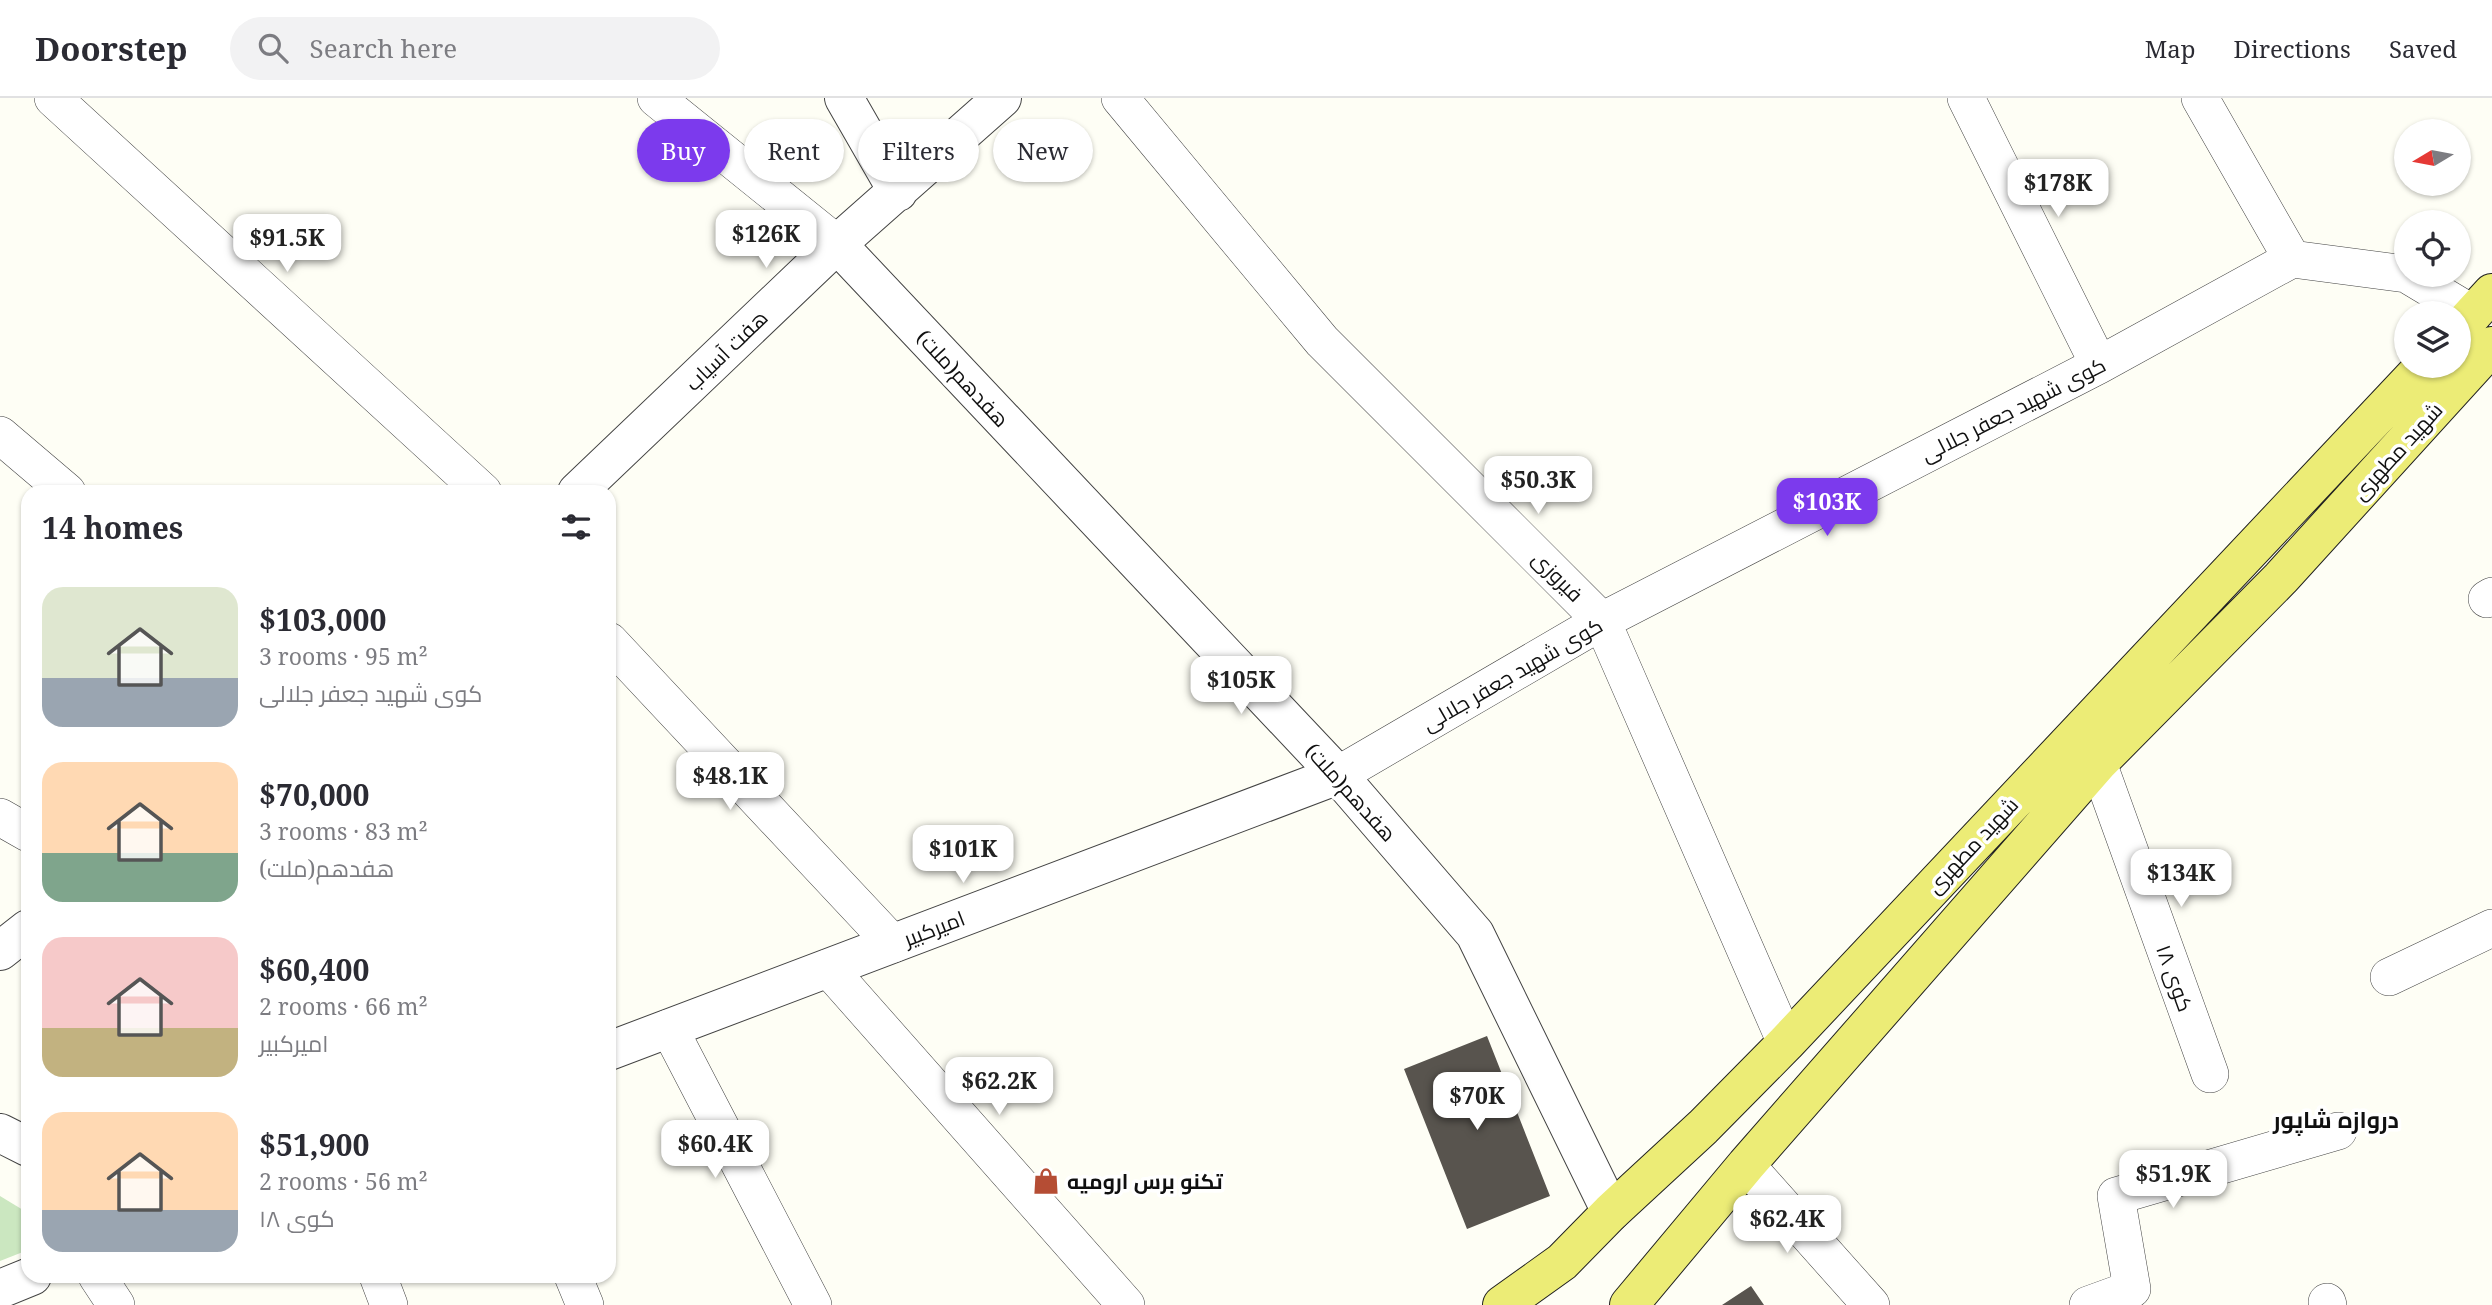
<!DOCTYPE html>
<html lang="en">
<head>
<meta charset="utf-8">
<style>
	body { margin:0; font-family:"Noto Serif",Cairo,serif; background:#f2f2f3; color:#2b2b33; height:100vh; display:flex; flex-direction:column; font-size:26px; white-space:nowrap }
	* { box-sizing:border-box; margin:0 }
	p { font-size:23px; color:#7c7c81 }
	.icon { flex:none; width:38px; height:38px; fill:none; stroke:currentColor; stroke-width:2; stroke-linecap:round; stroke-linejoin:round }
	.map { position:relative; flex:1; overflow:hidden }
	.panel { position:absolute; left:21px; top:387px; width:595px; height:798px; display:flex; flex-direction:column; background:#fff; border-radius:21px; box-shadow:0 2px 5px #0004 }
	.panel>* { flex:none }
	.guide { position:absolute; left:637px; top:21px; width:665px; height:63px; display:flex; gap:14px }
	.needle { width:46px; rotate:260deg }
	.fabs { position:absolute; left:2394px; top:21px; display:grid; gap:14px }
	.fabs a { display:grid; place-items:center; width:77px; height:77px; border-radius:50%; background:#fff; box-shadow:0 2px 5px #0004; font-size:35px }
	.price { position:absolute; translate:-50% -60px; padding:0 16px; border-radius:14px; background:#fff; color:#222; font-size:23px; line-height:46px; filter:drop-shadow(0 2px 4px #0008) }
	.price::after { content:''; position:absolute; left:50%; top:42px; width:21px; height:16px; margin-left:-10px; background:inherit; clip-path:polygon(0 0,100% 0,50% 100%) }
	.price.selected { background:#7c3aed; color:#fff }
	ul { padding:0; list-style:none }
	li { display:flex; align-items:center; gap:21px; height:175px; padding:0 21px }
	li span { display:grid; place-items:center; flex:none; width:196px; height:140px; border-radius:21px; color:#555 }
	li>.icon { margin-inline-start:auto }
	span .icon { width:84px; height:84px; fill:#fffc; stroke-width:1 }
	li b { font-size:30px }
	h2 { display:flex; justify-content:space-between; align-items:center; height:84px; padding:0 21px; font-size:30px }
	.chip { padding:0 24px; border-radius:32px; background:#fff; box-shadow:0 2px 5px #0004; font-size:24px; line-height:63px }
	.chip.selected { background:#7c3aed; color:#fff }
	header { display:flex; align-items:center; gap:42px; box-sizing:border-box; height:98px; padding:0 35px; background:#fff; border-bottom:2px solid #e1e1e2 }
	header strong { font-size:33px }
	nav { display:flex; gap:38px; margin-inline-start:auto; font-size:24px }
	.search { width:490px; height:63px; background:#f2f2f3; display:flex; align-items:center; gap:18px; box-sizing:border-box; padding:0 24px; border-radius:38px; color:#7c7c81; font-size:26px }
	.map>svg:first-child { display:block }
</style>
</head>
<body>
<header>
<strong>Doorstep</strong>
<div class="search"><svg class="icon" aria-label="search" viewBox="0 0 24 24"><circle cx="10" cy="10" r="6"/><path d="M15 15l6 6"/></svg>Search here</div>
<nav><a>Map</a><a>Directions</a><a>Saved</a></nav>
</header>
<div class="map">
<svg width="2492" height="1207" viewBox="0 0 2492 1207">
	<rect width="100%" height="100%" fill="#fefef5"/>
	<path fill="#cbe7c0" d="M0,1098L28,1115V1152L0,1163Z"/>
	<path fill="#58544e" d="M1487,938L1550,1098L1467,1131L1404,971Z
		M1751,1188L1764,1207H1722Z"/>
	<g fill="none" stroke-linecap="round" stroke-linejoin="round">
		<defs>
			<path id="minor" d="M53,0L483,394
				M656,0L837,146
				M1120,0L1322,243L1602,523L1786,945
				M1966,0L2099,267
				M2200,0L2292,161
				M2408,177L2473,216
				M0,337L67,394
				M2487,501L2492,498
				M609,543L893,846
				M2098,665L2210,976
				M1338,677L1602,523L2099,267L2292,161L2406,176
				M0,719L28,735
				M828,870L1126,1207
				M2389,879L2492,830
				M669,930L813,1207
				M1746,1067L1871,1207
				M97,1178L116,1207
				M378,1178L389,1207
				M573,1178L585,1207
				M2327,1204L2328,1207
				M2088,1207L2132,1191L2116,1098L2338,1033"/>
			<path id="tertiary" d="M844,0L898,94
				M837,146L1338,677L1475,836L1611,1114
				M577,394L837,146L1002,0
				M0,853L28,831
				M609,953L1338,677
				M0,1035L28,1049
				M0,1191L32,1178"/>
			<path id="primary" d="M2459,231L2492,195
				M1502,1207L1562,1164L1611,1114L1703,1029L1786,945L2424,268
				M1629,1207L1746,1067L2098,665L2281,480L2492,248"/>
		</defs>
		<use href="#minor" stroke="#434343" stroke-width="38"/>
		<use href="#tertiary" stroke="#434343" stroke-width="40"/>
		<use href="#primary" stroke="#212121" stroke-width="40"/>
		<use href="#minor" stroke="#fff" stroke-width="37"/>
		<use href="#tertiary" stroke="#fff" stroke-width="38"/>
		<use href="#primary" stroke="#ecec76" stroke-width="38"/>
	</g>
	<defs>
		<symbol id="shop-bare" viewBox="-9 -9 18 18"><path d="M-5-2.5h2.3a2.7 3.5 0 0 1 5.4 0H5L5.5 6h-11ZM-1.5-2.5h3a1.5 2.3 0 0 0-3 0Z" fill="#b54d34" stroke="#fff" stroke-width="2.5" paint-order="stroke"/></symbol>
	</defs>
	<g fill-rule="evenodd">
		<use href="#shop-bare" x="1027" y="1064" width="38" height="38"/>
	</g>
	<g text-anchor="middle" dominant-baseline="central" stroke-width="7" stroke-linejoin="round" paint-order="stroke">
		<g font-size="21" fill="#101010" stroke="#fff">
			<text transform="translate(726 252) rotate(-44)">هفت آسیاب</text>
			<text transform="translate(963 280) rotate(47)">هفدهم(ملت)</text>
			<text transform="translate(2013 311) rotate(-27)">کوی شهید جعفر جلالی</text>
			<text transform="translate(2397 353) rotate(-48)">شهید مطهری</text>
			<text transform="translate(1558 478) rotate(45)">فیروزی</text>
			<text transform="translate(1512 576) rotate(-30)">کوی شهید جعفر جلالی</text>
			<text transform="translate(1351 694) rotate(48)">هفدهم(ملت)</text>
			<text transform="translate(1972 747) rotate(-47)">شهید مطهری</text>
			<text transform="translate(934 830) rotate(-21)">امیرکبیر</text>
			<text transform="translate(2175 880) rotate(70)">کوی ۱۸</text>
		</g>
		<g font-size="21" font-weight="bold" fill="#101010" stroke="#fff" text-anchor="start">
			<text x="1067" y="1083">تکنو برس ارومیه</text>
		</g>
		<g font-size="23" font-weight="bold" fill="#101010" stroke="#fff">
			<text x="2336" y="1021">دروازه شاپور</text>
		</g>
	</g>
</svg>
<div class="fabs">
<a><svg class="needle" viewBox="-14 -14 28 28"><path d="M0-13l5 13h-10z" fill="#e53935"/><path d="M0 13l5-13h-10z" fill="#7c7c81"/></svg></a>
<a><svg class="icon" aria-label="locate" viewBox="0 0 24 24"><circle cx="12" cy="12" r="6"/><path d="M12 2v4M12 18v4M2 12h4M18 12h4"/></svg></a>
<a><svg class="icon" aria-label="layers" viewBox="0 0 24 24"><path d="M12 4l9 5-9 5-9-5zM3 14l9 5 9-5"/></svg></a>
</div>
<b class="price" style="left:2058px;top:121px">$178K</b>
<b class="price" style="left:766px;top:172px">$126K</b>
<b class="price" style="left:287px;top:176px">$91.5K</b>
<b class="price" style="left:1538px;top:418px">$50.3K</b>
<b class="price selected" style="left:1827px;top:440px">$103K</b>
<b class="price" style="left:1241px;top:618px">$105K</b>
<b class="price" style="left:730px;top:714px">$48.1K</b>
<b class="price" style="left:963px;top:787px">$101K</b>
<b class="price" style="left:2181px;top:811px">$134K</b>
<b class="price" style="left:999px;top:1019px">$62.2K</b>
<b class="price" style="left:1477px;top:1034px">$70K</b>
<b class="price" style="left:715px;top:1082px">$60.4K</b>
<b class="price" style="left:2173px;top:1112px">$51.9K</b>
<b class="price" style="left:1787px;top:1157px">$62.4K</b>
<div class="guide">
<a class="chip selected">Buy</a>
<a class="chip">Rent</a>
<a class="chip">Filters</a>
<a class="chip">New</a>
</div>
<section class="panel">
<h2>14 homes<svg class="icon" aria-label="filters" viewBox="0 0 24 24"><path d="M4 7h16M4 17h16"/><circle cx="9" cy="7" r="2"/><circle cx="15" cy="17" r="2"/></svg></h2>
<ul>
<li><span style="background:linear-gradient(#dfe7d0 65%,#9aa5b1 0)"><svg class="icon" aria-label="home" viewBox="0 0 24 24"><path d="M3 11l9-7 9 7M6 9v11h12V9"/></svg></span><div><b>$103,000</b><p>3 rooms · 95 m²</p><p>کوی شهید جعفر جلالی</p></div></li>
<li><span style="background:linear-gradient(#ffd9b3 65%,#7fa58c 0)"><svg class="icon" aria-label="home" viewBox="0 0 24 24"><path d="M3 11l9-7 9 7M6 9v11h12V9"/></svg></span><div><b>$70,000</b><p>3 rooms · 83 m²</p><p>هفدهم(ملت)</p></div></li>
<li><span style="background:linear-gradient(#f6c9c9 65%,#c2b280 0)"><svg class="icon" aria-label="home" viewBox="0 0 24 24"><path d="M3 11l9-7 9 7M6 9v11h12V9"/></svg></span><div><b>$60,400</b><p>2 rooms · 66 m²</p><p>امیرکبیر</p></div></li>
<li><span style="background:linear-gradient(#ffd9b3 70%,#9aa5b1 0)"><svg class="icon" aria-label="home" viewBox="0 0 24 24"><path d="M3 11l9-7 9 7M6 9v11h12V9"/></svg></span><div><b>$51,900</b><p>2 rooms · 56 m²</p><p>کوی ۱۸</p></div></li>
</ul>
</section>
</div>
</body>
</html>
